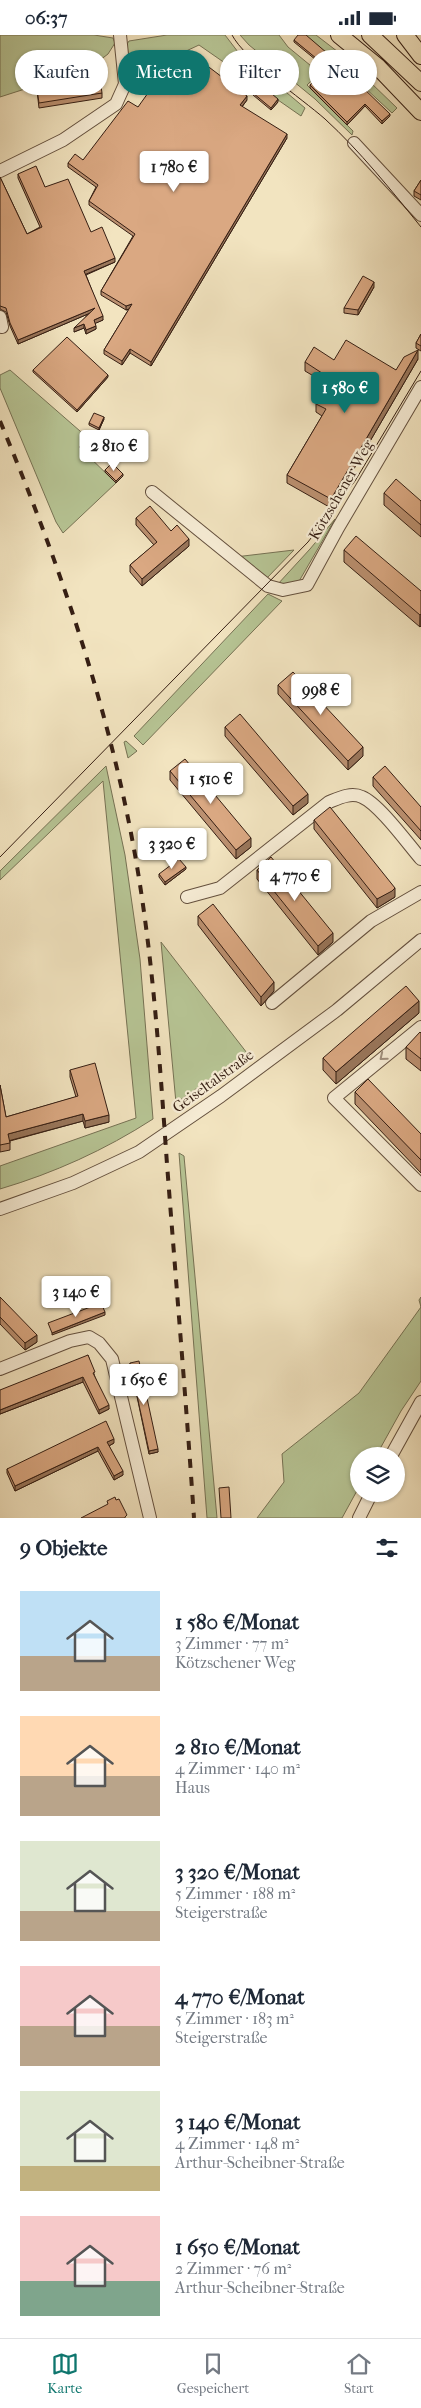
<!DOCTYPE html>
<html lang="de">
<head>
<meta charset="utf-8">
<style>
	body { margin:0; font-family:"IM FELL French Canon",serif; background:#f2f2f3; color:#1f2937; height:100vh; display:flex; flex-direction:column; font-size:19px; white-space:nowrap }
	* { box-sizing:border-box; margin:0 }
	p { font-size:16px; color:#747a83 }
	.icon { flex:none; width:28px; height:28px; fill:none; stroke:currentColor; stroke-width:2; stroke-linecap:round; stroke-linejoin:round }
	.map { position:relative; height:1483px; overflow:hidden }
	.panel { display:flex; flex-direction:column; background:#fff; flex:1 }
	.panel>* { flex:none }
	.banner { position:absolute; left:15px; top:15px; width:391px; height:45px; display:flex; gap:10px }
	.controls { position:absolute; left:350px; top:1412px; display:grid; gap:10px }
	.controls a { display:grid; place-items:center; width:55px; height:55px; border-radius:50%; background:#fff; box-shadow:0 1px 4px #0004; font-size:25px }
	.price { position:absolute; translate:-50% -42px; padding:0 11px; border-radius:5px; background:#fff; color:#222; font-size:16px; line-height:32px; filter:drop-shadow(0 1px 2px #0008) }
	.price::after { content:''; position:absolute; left:50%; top:30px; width:15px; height:11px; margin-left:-8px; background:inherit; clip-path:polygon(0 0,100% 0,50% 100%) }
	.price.active { background:#0f766e; color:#fff }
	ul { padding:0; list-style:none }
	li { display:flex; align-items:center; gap:15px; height:125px; padding:0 20px }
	li span { display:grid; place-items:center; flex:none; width:140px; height:100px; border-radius:0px; color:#555 }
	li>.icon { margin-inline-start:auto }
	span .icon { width:60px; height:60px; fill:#fffc; stroke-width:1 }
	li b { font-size:21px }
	h2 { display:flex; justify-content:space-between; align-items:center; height:60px; padding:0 20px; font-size:21px }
	.chip { padding:0 18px; border-radius:22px; background:#fff; box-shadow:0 1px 4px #0004; font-size:18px; line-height:45px }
	.chip.active { background:#0f766e; color:#fff }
	.status { display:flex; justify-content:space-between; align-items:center; height:35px; padding:0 25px; background:#fff; direction:ltr }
	.status svg { height:14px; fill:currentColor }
	.tabs { display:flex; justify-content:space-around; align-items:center; height:70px; border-top:1px solid #e0e1e3; background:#fff; font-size:14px; color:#747a83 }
	.tabs a { display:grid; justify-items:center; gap:2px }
	.tabs .active { color:#0f766e }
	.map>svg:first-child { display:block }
</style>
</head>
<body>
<div class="status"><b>06:37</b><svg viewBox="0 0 49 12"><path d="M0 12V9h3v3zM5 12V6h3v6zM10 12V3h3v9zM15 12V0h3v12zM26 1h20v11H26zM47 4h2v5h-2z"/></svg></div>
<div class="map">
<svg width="421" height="1483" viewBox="0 0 421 1483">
	<rect width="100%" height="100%" fill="#f2e4c0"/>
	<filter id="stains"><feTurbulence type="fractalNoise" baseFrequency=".004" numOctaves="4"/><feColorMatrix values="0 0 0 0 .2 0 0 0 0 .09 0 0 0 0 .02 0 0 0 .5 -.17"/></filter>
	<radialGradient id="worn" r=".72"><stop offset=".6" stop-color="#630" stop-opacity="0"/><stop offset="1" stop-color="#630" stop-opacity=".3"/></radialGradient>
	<path fill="#b7c595" stroke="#767254" d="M0,0H94L113,3L115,8L108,19L87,35L26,44L28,53L0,62Z
		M167,0H225L238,17L305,73L301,81L199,10L184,17L174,27L176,30C165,38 139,38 130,25C127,21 128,15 127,9L129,6Z
		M240,0H279L288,12L316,35L329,20L305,0H316L342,20L397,73L392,78L334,24L307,50L353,96L352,100L315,64L249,10Z
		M10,335L88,403L79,412L116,448L63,498L56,487L0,353V340Z
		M335,484L298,548L277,550L310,514Z
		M294,515L266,544L235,522Z
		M268,559L282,566L143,710L134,701Z
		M126,706L137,716L128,723L124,707Z
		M106,731L125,820L140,924L153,1084C105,1115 54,1138 0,1154V1131L136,1083L103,746L0,845V836Z
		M161,907L247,1018L176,1068Z
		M179,1118L184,1121L217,1483H207Z
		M421,1262V1346L401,1376L376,1421H359V1452L342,1483H257L284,1447L282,1419L359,1358L421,1272L419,1265Z"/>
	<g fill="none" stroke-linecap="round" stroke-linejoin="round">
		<defs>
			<path id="minor" d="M354,108L421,180
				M0,136L63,105L116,69L125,49L120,0
				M0,282L2,292
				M152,457L268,551L283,555L307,550L338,493L421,352
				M187,862L220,853L329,767C339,763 351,757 362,762C379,769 408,809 421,824
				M272,968L371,886L421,857
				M421,992L334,1063L421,1150
				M0,1174L73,1148L139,1117L221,1061L337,975L421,905
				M0,1334L70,1306L89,1302L99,1308L112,1324L150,1483
				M391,1421L421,1367
				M359,1483L371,1459"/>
			<path id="major" d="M339,0L378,32L421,77
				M370,0L421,48
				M405,0L421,21"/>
		</defs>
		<use href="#minor" stroke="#64503e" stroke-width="14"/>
		<use href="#major" stroke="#351e13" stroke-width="18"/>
		<use href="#minor" stroke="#f7edd6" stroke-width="12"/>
		<use href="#major" stroke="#f2e4c0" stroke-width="16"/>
		<path stroke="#351e13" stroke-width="1" d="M232,0C245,25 301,63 325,84C360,116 391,155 421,192
			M0,822L308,507L355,446L421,336"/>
		<path stroke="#351e13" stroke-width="4" stroke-dasharray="9 9" stroke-linecap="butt" d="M0,386C55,518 102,652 130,793C152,904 159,1017 167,1129C176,1247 186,1365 194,1483"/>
	</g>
	<path fill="#bb9070" stroke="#351e13" d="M294,5L390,81L382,89L365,71L347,90L310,53V50L327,34L294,7Z
		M36,47L102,58V63L39,73Z
		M169,51L247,65L242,72L287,103L151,331L130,318L122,330L104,319V315L129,274L126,275L101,260V256L133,201L89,170V166L96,152L68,132V128L83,125L138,72Z
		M253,58L278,67L271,75L253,60Z
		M18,139L45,152L91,197L115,227L86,240L103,285L95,288L96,294L86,299L84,293L74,297L88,279L18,309L10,291L6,277L0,274V142L27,199L40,192L18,143Z
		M421,145V165L414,161V156Z
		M374,252L358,280L344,278V273Z
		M421,299V316L416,313V308Z
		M418,324L331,473L287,448V440L322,381L316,377V369L324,356L322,355V346L305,336V327L334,325L396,335Z
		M33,335L108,342L77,377L33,337Z
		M104,384L99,395L89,390V388Z
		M84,413L101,419L94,426L84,415Z
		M105,435L123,441L116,448L105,437Z
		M384,458L421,466V502L384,470Z
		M136,483L171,496L189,511L142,551L130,537V530L154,510L136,490Z
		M344,515L421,556L420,592L344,527Z
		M278,650L363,721L348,735L278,659Z
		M225,692L308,768L293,780L225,701Z
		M170,736L251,812L236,824L170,745Z
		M373,742L421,772V805L373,751Z
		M314,785L395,862L377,873L314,794Z
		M186,834L165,850L159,842V839Z
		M257,835L333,907L318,920L257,844Z
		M198,881L274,956L261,971L198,890Z
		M419,978L336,1049L323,1035V1023Z
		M421,998V1036L406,1024V1012Z
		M70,1035L109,1087L85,1093L83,1086L10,1106V1115L0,1117V1050L6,1082L76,1062L70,1042Z
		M355,1057L421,1099V1138L355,1069Z
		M0,1262L37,1307L25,1315L0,1289Z
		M88,1320L95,1342L109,1374L99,1379L83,1347L0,1379Z
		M130,1328L158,1417L149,1419Z
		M114,1408L109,1411L123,1440L114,1445L98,1416L15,1456L7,1438V1434Z"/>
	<path fill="#99765b" stroke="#351e13" d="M247,61V65L240,74V70Z
		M278,64V67L271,75V73Z
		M365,69V71L347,90V87Z
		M390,79V81L382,89V86Z
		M287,99V103L151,331V327Z
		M115,223V227L84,240V236Z
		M374,247V252L358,280V275Z
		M132,269V273L126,275V271Z
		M95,273V276L18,309V305Z
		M103,281V285L94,289V285Z
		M84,289V293L74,297V293Z
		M96,291V294L86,299V295Z
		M130,314V318L122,330V326Z
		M418,315V324L331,473V464Z
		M108,340V342L77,377V375Z
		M104,382V384L99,395V393Z
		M101,417V419L94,426V423Z
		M123,439V441L116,448V446Z
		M189,504V511L142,551V544Z
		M421,579V591L420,592V580Z
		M363,712V721L348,735V726Z
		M308,759V768L293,780V771Z
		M251,803V812L236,824V815Z
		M186,832V834L165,850V847Z
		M395,853V862L377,873V864Z
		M333,898V907L318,920V911Z
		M274,947V956L261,971V962Z
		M419,966V978L336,1049V1037Z
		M83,1079V1086L8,1106V1099Z
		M109,1080V1087L85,1093V1086Z
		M105,1277V1280L52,1300V1298Z
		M37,1300V1307L25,1315V1308Z
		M83,1342V1347L0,1379V1375Z
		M109,1370V1374L99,1379V1375Z
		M114,1404V1408L107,1412V1407Z
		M98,1412V1416L15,1456V1451Z
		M158,1414V1417L149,1419V1416Z
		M123,1436V1440L114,1445V1441Z"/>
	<path fill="#daa882" stroke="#351e13" d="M298,0H306L327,18L390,79L382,86L365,69L347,87L310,50L328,33L294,5Z
		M193,20L247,61L240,70L287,99L151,327L130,314L122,326L104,315L132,269L126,271L101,256L135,199L89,166L98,150L68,128L75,119L83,125L128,66L138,72L158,44L169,51Z
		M99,37L102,58L39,68L36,47Z
		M260,49L278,64L271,73L253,58Z
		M36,131L45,152L68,144L91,197L102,192L115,223L84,236L103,281L94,285L96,291L86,295L84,289L74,293L95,273L18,305L10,288L6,273L0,271V142L27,199L42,192L18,139Z
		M421,145V160L414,156Z
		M363,241L374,247L358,275L344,273Z
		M421,299V311L416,308Z
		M67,302L108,340L77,375L33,335Z
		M346,305L396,335L404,322L418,315L331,464L287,440L326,374L316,369L328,350L322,346L325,340L305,327L314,312L334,325Z
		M94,378L104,382L99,393L89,388Z
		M90,406L101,417L94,423L84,413Z
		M112,428L123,439L116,446L105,435Z
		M396,444L421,466V490L384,458Z
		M150,471L171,496L177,490L189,504L142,544L130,530L157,507L136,483Z
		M356,501L421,556V579L420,580L344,515Z
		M293,637L363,712L348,726L278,650Z
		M240,679L308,759L293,771L225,692Z
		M185,724L251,803L236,815L170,736Z
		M385,731L421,772V796L373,742Z
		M330,772L395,853L392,856L377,864L314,785Z
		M271,822L333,898L318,911L257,835Z
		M179,824L186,832L165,847L159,839Z
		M213,869L274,947L261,962L198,881Z
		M406,951L419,966L336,1037L323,1023Z
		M420,997L421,998V1024L406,1012Z
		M95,1028L109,1080L85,1086L83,1079L8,1099L10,1108L0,1110V1050L6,1082L78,1061L70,1035Z
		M368,1044L421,1099V1125L355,1057Z
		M0,1262L37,1300L25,1308L0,1282Z
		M101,1268L105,1277L52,1298L48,1288Z
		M88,1320L95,1337L93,1338L109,1370L99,1375L83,1342L0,1375V1355Z
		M139,1326L158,1414L149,1416L130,1328Z
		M106,1386L114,1404L107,1407L123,1436L114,1441L98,1412L15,1451L7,1434Z
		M229,1452L231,1483H221L219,1453Z
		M115,1462L116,1465L119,1464L127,1480L125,1482V1483H81L108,1469L107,1466Z"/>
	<defs><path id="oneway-chevron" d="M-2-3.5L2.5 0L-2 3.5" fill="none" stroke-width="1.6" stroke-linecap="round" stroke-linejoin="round" transform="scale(1.25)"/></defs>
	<use stroke="#a0907e" href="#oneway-chevron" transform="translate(383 1022) rotate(141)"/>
	<g text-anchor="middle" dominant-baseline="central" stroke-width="4.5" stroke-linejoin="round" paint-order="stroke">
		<g font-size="15" fill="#351e13" stroke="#f7edd6">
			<text transform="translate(341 455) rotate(-60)">Kötzschener Weg</text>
			<text transform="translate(213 1046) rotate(-36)">Geiseltalstraße</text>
		</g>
	</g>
	<rect width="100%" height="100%" filter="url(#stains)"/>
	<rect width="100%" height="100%" fill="url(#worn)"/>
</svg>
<div class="controls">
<a><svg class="icon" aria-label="layers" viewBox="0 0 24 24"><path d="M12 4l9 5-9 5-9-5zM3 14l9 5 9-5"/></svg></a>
</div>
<b class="price" style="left:174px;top:158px">1 780 €</b>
<b class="price active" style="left:345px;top:379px">1 580 €</b>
<b class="price" style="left:114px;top:437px">2 810 €</b>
<b class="price" style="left:321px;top:681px">998 €</b>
<b class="price" style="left:211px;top:770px">1 510 €</b>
<b class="price" style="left:172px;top:835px">3 320 €</b>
<b class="price" style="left:295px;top:867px">4 770 €</b>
<b class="price" style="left:76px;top:1283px">3 140 €</b>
<b class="price" style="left:144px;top:1371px">1 650 €</b>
<div class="banner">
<a class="chip">Kaufen</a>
<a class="chip active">Mieten</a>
<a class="chip">Filter</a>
<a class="chip">Neu</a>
</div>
</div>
<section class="panel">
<h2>9 Objekte<svg class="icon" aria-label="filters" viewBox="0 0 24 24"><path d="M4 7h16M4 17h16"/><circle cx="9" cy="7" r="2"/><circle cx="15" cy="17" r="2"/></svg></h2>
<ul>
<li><span style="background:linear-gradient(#bfe0f5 65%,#b9a48a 0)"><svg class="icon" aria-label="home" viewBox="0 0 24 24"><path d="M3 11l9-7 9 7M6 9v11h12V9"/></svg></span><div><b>1 580 €/Monat</b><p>3 Zimmer · 77 m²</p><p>Kötzschener Weg</p></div></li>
<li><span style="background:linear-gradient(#ffd9b3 60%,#b9a48a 0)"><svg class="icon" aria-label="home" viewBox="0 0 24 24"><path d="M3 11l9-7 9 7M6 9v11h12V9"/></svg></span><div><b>2 810 €/Monat</b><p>4 Zimmer · 140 m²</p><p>Haus</p></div></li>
<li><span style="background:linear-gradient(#dfe7d0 70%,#b9a48a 0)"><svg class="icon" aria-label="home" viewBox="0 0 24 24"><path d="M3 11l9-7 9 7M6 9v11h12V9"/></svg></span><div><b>3 320 €/Monat</b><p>5 Zimmer · 188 m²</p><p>Steigerstraße</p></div></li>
<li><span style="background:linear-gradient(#f6c9c9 60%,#b9a48a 0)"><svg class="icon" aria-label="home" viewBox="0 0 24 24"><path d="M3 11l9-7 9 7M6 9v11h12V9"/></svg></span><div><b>4 770 €/Monat</b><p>5 Zimmer · 183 m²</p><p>Steigerstraße</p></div></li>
<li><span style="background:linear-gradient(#dfe7d0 75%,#c2b280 0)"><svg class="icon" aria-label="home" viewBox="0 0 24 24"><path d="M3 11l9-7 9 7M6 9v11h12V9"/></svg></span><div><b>3 140 €/Monat</b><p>4 Zimmer · 148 m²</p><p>Arthur-Scheibner-Straße</p></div></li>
<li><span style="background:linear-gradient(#f6c9c9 65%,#7fa58c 0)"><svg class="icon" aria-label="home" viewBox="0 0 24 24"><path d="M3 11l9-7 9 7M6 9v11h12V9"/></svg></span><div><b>1 650 €/Monat</b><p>2 Zimmer · 76 m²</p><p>Arthur-Scheibner-Straße</p></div></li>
</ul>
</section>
<nav class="tabs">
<a class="active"><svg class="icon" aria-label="map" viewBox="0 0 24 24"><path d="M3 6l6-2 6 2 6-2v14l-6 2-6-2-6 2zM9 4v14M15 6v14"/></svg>Karte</a>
<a><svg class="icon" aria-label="saved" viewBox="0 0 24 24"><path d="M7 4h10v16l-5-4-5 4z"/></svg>Gespeichert</a>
<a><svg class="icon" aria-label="home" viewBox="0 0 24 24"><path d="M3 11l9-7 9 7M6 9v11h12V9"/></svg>Start</a>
</nav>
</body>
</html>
